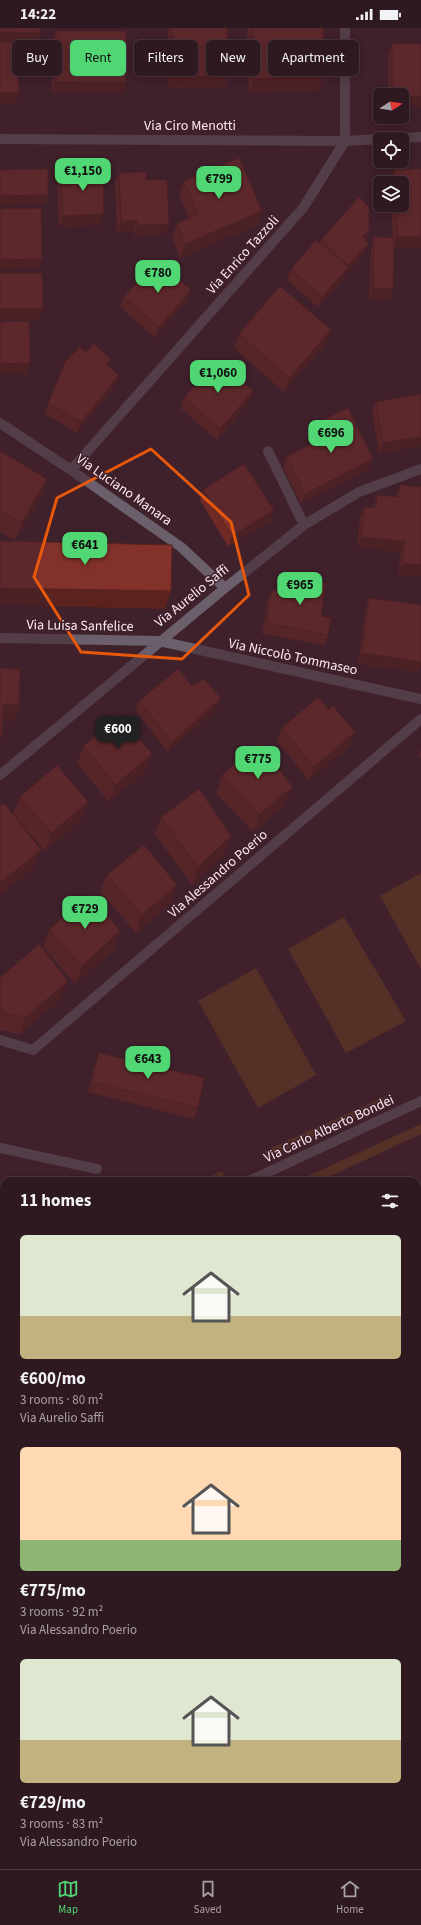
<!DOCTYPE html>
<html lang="en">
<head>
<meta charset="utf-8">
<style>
	body { margin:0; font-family:"Source Sans 3",sans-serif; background:#37222a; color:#f1f3f6; height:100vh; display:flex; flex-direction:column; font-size:15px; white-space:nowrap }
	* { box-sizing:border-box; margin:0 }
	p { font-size:13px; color:#a7a0a5 }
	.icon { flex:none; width:22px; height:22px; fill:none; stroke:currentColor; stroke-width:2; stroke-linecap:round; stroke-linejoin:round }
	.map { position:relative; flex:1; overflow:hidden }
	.details { position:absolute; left:0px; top:1149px; width:421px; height:692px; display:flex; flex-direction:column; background:#2f1921; border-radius:12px 12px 0 0; box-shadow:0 2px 10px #0003,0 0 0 1px #4a383f }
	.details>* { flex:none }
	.banner { position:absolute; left:12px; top:12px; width:397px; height:36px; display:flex; gap:8px }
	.needle { width:26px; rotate:78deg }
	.buttons { position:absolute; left:373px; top:60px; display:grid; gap:8px }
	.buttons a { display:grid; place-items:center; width:36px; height:36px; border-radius:6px; background:#2f1921; box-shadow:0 2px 10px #0003,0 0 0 1px #4a383f; font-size:20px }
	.price { position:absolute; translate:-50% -34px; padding:0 9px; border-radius:8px; background:#51d674; color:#111; font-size:13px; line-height:26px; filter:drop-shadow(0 1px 2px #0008) }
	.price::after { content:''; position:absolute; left:50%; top:24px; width:12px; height:9px; margin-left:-6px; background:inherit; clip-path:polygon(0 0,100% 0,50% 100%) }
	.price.selected { background:#222; color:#fff }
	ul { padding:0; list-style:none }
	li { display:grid; align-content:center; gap:8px; height:212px; padding:0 20px }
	li span { display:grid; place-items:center; height:124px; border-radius:6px; color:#555 }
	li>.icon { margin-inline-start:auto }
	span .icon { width:72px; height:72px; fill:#fffc; stroke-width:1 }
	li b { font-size:17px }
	h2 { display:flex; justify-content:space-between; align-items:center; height:48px; padding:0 20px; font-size:17px }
	.tag { padding:0 14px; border-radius:6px; background:#2f1921; box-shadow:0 2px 10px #0003,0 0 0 1px #4a383f; font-size:14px; line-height:36px }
	.tag.selected { background:#51d674; color:#111 }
	.status { display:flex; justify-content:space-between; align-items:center; height:28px; padding:0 20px; background:#2f1921; direction:ltr }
	.status svg { height:11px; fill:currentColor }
	.tab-bar { display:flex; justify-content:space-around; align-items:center; height:56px; border-top:1px solid #4a383f; background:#2f1921; font-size:11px; color:#a7a0a5 }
	.tab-bar a { display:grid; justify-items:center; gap:2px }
	.tab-bar .selected { color:#51d674 }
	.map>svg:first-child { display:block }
</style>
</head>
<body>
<div class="status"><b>14:22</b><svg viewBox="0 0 49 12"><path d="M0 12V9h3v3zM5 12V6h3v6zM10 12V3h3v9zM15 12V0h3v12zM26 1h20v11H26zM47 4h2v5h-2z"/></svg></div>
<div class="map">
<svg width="421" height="1841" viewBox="0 0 421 1841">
	<rect width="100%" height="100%" fill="#3f212c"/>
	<path fill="#6d4320" d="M421,845V941L380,868Z
		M344,889L406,993L346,1025L288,921Z
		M256,940L316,1047L258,1080L198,973Z
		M386,1068V1076L268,1130L265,1123Z
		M421,1096V1106L320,1153H309L308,1148Z
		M222,1143L224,1149L214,1153H200Z
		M421,1260V1277L417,1279V1262Z
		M4,1448V1837H417V1493L421,1494V1841H0V1453Z"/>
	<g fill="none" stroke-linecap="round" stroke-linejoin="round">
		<path stroke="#816bb5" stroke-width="9" d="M417,1451H421"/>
		<path stroke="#6a5f6a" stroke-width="10" d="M268,423L304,497
			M0,1120L97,1141"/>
		<path stroke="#6a5f6a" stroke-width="10" d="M0,111L345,113L380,111
			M380,111L421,109
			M0,395L71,442L181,519L225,560
			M71,442L303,180L345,113V0
			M0,610L159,613L421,671
			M0,747L225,560L304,497L359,464L421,441
			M0,1012L33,1022L421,691
			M249,1153L421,1073
			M0,1227H4
			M0,1421L4,1407"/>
		<path stroke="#8d7b8c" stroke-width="10" d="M0,1286V1288
			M0,1337L4,1346
			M0,1386L4,1388
			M417,1475L421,1476"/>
	</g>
	<path fill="#702a25" d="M169,0H227L228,48L225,59L169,60L168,3Z
		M247,0H323L324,48L319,62L249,64Z
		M56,3L126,54L123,64H52V13Z
		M392,16H421V78H402V67H388V27Z
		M421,141V219L394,220L389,272L369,271L371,219L374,209L393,210L391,177H402V155H391L390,152L394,142Z
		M61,142L101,197L59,198L57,152Z
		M119,145L146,152L165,206L134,208V203L117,204L115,156Z
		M184,153L257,197L180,230L172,209L177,196L189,190L179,167Z
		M365,211L368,216L364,226L345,248L344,250L318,279L287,252L291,241L319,215L321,212Z
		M124,269L187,273L155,310L120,279Z
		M239,306L326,315L284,364L234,320Z
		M86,324L111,331L108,338L119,347L115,358L77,405L45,386L48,376Z
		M421,366V418L379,425L372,384L376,374Z
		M184,370L249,374L217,412L181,381Z
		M323,392L373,431L369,441L301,476L283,440L286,429L323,411L319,403Z
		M0,423L47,451L41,468L15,513L0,504Z
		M400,457L421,548L398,546L401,524L357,519L360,489L364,479L373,480L377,467L396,469Z
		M203,462L274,482L270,493L228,518L200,472Z
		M288,548L328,607L325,617L262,606L268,572L272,562L283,564L284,558Z
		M369,570L421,577V637L418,644L358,636L366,580Z
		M192,658L217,681L168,724L136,683L139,673Z
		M282,700L350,718L309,752L277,713Z
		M84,718L145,744L109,774L77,735Z
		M421,721V731L419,728Z
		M222,747L286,776L253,804L216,765Z
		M20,769L88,774L82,791L45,823L13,786Z
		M161,789L231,808L225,825L192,857L155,806Z
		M107,847L171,875L136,905L100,864Z
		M49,902L120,903L114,921L75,956L43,919Z
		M0,950L61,971L20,1006L0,1002Z
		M99,1025L198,1080L194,1091L88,1064L95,1036Z"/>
	<path fill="#5b221e" d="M0,4L40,5L36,15L0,14Z
		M228,48L225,59L169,60L173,49Z
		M324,48L319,62L249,64L254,51Z
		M56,54H126L123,64H52Z
		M0,65H19L16,75L0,76Z
		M402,68H421V78H402Z
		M48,167L45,177L0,178V168Z
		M262,183L257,197L180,230L185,216Z
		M104,186L101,197L59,198L63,188Z
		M121,193H137L134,203L117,204Z
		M169,196L165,206L134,208L138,197Z
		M369,202L365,212L363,208Z
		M397,209H421V219L393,220Z
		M368,216L364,226L345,248L344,250L318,279L322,269L347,240L348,237Z
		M42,231L38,241L0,242V232Z
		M373,260L393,261L389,272L369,271Z
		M191,262L187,273L155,310L159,299Z
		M43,280L39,291L0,292V281Z
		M331,302L326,315L284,364L289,350Z
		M111,331L107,341L106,336Z
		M30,335L26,346H0V336Z
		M119,347L115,358L77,405L81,394Z
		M253,363L249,374L217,412L220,401Z
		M421,409V418L379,425L383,415Z
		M373,431L369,441L301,476L305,466Z
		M47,451L41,468L15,513L21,495Z
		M274,482L270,493L228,518L232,508Z
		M361,509L405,513L401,524L357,519Z
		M402,535L421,537V548L398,546Z
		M0,560L171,563L165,581L0,577Z
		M362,625L421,634V637L418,644L358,636Z
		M221,670L217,681L168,724L172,714Z
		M3,676L19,677L13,694L0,693Z
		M355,704L350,718L309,752L314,739Z
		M152,726L145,744L109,774L115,757Z
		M293,759L286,776L253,804L259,786Z
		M88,774L82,791L45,823L51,805Z
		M231,808L225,825L192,857L198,839Z
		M41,822L35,839L0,867V855Z
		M177,857L171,875L136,905L142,887Z
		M120,903L114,921L75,956L82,938Z
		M68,953L61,971L20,1006L26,989Z"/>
	<path fill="#82312b" stroke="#5b221e" d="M0,0H40V5L0,4Z
		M172,0H227L228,48L173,49Z
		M252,0H323L324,48L254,51Z
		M56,3H126V54H56Z
		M17,14L19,65H0V15Z
		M392,16H421V68H402V67H392Z
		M239,130L262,183L185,216L177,196L198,186L184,153Z
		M103,140L104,186L63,188L61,142Z
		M48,141V167L0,168V142Z
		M421,141V209H397L396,177H402V155H395L394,142Z
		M146,144V152H167L169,196L138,197L137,193H121L119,145Z
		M359,169L369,179V202L363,208L368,216L348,237L321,212Z
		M41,180L42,231L0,232V181Z
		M374,209L394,210L393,261L373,260Z
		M316,212L348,239L322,269L291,241Z
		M157,232L191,262L159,299L124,269Z
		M0,245H42L43,280L0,281Z
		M280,258L331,302L289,350L239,306Z
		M29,293L30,335L0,336V294Z
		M94,316L111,331L106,336L119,347L81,394L48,376L65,334L80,319L86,324Z
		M217,332L253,363L220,401L184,370Z
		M421,366V409L383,415L376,374Z
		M348,380L373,431L305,466L286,429L330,407L323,392Z
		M0,423L47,451L21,495L0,483Z
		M244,436L274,482L232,508L203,462Z
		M400,457L421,459V537L402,535L405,513L361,509L364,479L376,480L377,467L398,469Z
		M0,513L172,517L171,563L0,560Z
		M288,548L326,555L321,588L331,590L328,607L266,595L272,562L285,564Z
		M369,570L421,577V634L362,625Z
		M0,640L20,641L19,677L3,676L2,710H0Z
		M178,641L192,658L204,651L221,670L172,714L139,673Z
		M318,669L329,682L333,678L355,704L314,739L282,700Z
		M119,687L152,726L115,757L84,718Z
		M258,716L293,759L259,786L222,747Z
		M57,737L88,774L51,805L20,769Z
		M199,761L231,808L198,839L161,789Z
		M4,775L41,822L0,855V778Z
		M144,817L177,857L142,887L107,847Z
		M89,866L120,903L82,938L49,902Z
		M39,916L68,953L26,989L5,985L0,978V950Z
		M99,1025L204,1050L198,1080L91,1054Z"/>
	<path d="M0 0H421V1841H0ZM151,421L231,494L249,567L182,631L81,624L34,549L57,470Z" fill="#3f212c" fill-opacity=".55" fill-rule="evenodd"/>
	<path fill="none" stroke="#e8590c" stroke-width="3" stroke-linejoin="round" d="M151,421L231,494L249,567L182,631L81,624L34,549L57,470Z"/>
	<g text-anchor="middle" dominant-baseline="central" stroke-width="3" stroke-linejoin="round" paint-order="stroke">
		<g font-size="14" fill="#fee9f0" stroke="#3f212c">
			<text x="190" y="98">Via Ciro Menotti</text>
			<text transform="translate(243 227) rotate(-48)">Via Enrico Tazzoli</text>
			<text transform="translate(124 462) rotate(35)">Via Luciano Manara</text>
			<text transform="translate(192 568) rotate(-39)">Via Aurelio Saffi</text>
			<text transform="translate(80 598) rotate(1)">Via Luisa Sanfelice</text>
			<text transform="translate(293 629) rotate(12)">Via Niccolò Tommaseo</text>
			<text transform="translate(218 846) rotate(-41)">Via Alessandro Poerio</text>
			<text transform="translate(329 1101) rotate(-25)">Via Carlo Alberto Bondei</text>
		</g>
	</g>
</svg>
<div class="buttons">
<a><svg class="needle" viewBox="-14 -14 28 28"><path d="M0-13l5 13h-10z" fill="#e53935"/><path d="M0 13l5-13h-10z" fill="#a7a0a5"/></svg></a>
<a><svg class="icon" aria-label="locate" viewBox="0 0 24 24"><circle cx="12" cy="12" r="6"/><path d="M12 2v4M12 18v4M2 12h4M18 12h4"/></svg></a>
<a><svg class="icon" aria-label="layers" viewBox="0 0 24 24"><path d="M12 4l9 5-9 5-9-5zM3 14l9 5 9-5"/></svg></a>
</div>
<b class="price" style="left:83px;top:164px">€1,150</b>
<b class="price" style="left:219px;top:172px">€799</b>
<b class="price" style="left:158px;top:266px">€780</b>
<b class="price" style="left:218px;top:366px">€1,060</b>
<b class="price" style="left:331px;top:426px">€696</b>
<b class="price" style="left:85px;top:538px">€641</b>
<b class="price" style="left:300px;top:578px">€965</b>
<b class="price selected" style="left:118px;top:722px">€600</b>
<b class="price" style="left:258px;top:752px">€775</b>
<b class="price" style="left:85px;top:902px">€729</b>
<b class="price" style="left:148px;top:1052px">€643</b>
<div class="banner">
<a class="tag">Buy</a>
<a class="tag selected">Rent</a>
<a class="tag">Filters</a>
<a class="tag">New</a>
<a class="tag">Apartment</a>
</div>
<section class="details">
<h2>11 homes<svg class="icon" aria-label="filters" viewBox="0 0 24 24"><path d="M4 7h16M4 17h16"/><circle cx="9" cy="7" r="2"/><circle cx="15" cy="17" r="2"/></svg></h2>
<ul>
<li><span style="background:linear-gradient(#dfe7d0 65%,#c2b280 0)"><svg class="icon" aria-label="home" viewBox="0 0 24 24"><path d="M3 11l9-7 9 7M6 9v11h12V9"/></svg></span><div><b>€600/mo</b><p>3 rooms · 80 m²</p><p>Via Aurelio Saffi</p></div></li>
<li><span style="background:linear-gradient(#ffd9b3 75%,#8fb573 0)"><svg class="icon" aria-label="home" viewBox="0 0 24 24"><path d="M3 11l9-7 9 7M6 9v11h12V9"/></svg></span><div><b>€775/mo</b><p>3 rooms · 92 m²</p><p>Via Alessandro Poerio</p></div></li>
<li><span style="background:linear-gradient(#dfe7d0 65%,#c2b280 0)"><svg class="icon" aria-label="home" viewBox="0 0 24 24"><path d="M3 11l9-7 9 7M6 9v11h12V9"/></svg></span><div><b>€729/mo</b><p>3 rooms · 83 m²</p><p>Via Alessandro Poerio</p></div></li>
</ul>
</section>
</div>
<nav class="tab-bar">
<a class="selected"><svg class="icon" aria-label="map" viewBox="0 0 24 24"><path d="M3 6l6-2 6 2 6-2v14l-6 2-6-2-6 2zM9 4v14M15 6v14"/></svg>Map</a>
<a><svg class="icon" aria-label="saved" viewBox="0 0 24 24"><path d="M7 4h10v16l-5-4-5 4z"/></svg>Saved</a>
<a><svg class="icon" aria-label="home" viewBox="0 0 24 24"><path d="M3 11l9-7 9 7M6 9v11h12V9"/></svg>Home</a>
</nav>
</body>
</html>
